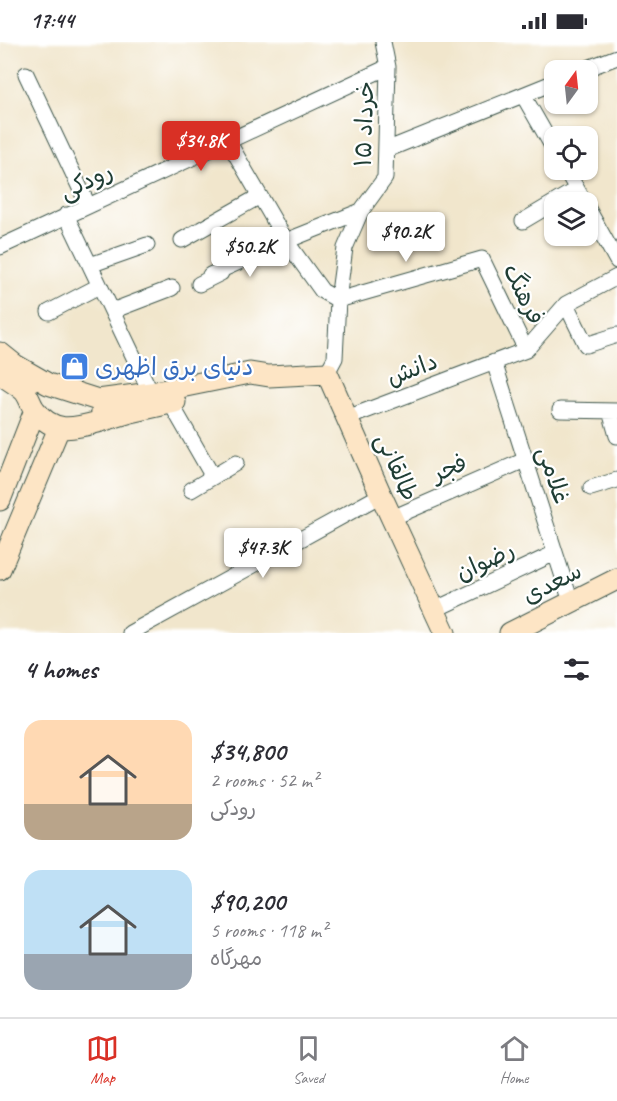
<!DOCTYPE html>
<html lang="en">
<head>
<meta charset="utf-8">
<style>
	body { margin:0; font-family:Caveat,"Playpen Sans Arabic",sans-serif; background:#f7f7f7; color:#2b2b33; height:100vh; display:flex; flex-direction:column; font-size:22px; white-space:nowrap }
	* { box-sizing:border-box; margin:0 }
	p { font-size:20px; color:#7c7c81 }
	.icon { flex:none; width:33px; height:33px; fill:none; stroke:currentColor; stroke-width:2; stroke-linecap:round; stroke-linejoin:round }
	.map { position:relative; height:591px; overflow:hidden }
	.side { display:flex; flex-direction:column; background:#fff; flex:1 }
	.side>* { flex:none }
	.needle { width:39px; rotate:15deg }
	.fabs { position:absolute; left:544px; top:18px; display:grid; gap:12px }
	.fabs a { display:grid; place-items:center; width:54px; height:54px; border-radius:12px; background:#fff; box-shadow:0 2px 4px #0004; font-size:30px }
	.price { position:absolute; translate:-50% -51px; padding:0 14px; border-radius:6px; background:#fff; color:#222; font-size:20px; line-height:39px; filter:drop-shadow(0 2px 3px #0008) }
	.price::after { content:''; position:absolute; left:50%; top:36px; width:18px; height:14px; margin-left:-9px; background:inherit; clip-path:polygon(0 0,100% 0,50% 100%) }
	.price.current { background:#d93025; color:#fff }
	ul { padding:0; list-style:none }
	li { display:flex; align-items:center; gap:18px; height:150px; padding:0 24px }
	li span { display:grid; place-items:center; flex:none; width:168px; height:120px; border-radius:18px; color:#555 }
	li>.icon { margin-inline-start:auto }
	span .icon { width:72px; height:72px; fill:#fffc; stroke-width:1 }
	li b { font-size:26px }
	h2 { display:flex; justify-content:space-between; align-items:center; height:72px; padding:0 24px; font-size:26px }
	.status { display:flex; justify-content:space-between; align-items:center; height:42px; padding:0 30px; background:#fff; direction:ltr }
	.status svg { height:16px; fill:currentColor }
	.dock { display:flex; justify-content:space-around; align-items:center; height:84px; border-top:2px solid #e1e1e2; background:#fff; font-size:16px; color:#7c7c81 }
	.dock a { display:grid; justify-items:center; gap:3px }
	.dock .current { color:#d93025 }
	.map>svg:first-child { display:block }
</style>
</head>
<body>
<div class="status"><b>17:44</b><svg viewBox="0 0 49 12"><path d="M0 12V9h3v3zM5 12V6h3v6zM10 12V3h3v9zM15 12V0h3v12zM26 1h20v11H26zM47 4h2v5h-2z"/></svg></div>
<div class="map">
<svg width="617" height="591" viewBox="0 0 617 591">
	<rect width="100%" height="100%" fill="#fff"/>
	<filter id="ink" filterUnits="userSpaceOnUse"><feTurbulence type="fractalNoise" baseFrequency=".0167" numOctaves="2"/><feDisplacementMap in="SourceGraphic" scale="12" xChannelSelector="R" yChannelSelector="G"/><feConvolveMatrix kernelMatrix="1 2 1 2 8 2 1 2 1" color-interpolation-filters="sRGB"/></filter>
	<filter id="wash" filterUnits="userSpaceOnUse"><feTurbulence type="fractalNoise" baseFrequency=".008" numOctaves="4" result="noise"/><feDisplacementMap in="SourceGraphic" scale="24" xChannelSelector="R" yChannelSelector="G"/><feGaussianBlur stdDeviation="1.35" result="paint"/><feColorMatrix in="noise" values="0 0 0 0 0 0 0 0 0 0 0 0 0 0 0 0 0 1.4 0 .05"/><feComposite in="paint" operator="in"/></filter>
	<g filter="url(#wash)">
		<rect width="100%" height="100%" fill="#f1e6cc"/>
	</g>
	<g filter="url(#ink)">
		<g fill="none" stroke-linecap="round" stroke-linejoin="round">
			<defs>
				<path id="street" d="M583,28L617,15
					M26,32L88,163
					M523,53L555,109
					M228,99L286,199L322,249L338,258L482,217L526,308
					M386,108L555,40
					M566,128L582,156
					M588,167L617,219
					M66,173L151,351
					M523,179L577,147
					M182,198L260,154
					M0,205L388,25
					M90,223L147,203
					M210,233L286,199L361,169
					M199,242L221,231
					M566,262L586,303L617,293
					M112,269L172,246
					M49,270L99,244
					M494,320L571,560
					M327,331L335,316L338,258L345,206L361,169L385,136L388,25L383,0
					M170,360L213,435
					M560,368L617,369
					M610,369L617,394
					M347,376L526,308L566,262L617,235
					M591,446L617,438
					M191,448L236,421
					M392,476L525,418
					M434,568L555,511
					M130,591L381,453"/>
				<path id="secondary" d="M0,311L15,323L48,342L98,358L151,351L250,331L269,334L327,331L381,453L445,591
					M0,332C7,337 16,342 23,348C29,353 30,362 35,368C53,392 73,387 98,380L103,371L102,369
					M98,380L131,370L175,360
					M0,458L35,368
					M0,527L59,386
					M510,591L617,537"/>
			</defs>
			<use href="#street" stroke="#3e564b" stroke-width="17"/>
			<use href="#secondary" stroke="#3e564b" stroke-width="23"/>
			<use href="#street" stroke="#fff" stroke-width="15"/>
			<use href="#secondary" stroke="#fde5c5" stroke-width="21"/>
		</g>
	</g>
	<defs>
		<symbol id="shop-square" viewBox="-11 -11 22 22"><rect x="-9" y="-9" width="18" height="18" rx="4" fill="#3f7fe0" stroke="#fff"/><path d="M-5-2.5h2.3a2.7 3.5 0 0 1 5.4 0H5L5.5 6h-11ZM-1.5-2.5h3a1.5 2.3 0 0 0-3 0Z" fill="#fff"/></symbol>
	</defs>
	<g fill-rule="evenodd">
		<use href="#shop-square" x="58" y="308" width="33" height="33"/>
	</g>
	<g text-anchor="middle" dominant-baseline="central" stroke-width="4.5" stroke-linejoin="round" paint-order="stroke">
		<g font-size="24" fill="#1f3d34" stroke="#fff">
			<text transform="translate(364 82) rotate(-88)">۱۵ خرداد</text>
			<text transform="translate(86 139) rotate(-25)">رودکی</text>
			<text transform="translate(524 252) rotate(64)">فرهنگ</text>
			<text transform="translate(412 327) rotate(-21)">دانش</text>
			<text transform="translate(397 425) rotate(66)">طالقانی</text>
			<text transform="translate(449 426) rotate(-23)">فجر</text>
			<text transform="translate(554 433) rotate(72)">غلامی</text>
			<text transform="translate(485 519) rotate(-25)">رضوان</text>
			<text transform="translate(552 541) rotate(-27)">سعدی</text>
		</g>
		<g font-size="24" fill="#366cbe" stroke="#fff" text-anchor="start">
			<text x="95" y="325">دنیای برق اظهری</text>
		</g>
	</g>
</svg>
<div class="fabs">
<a><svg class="needle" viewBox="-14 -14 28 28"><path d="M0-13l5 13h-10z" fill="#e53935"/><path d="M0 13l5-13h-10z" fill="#7c7c81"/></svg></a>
<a><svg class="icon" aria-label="locate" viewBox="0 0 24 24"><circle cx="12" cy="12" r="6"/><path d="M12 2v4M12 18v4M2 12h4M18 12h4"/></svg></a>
<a><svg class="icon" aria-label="layers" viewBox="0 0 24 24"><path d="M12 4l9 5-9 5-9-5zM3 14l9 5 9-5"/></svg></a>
</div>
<b class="price current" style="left:201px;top:130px">$34.8K</b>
<b class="price" style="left:406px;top:221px">$90.2K</b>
<b class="price" style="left:250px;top:236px">$50.2K</b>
<b class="price" style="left:263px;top:537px">$47.3K</b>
</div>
<section class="side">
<h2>4 homes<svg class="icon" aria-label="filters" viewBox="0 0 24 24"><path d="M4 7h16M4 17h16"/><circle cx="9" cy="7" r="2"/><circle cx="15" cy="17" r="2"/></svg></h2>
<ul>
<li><span style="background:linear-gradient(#ffd9b3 70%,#b9a48a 0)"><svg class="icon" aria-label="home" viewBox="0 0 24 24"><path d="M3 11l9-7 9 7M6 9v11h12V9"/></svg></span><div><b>$34,800</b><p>2 rooms · 52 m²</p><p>رودکی</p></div></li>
<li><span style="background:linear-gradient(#bfe0f5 70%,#9aa5b1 0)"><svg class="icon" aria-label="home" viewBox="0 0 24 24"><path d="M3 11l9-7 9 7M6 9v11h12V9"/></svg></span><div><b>$90,200</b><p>5 rooms · 118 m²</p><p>مهرگاه</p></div></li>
</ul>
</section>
<nav class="dock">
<a class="current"><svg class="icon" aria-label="map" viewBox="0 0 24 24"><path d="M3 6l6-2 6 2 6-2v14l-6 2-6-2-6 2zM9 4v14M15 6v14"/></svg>Map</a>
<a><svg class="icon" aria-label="saved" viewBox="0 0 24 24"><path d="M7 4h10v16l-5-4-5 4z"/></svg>Saved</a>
<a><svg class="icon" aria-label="home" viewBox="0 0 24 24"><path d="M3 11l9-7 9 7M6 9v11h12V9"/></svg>Home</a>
</nav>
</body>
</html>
